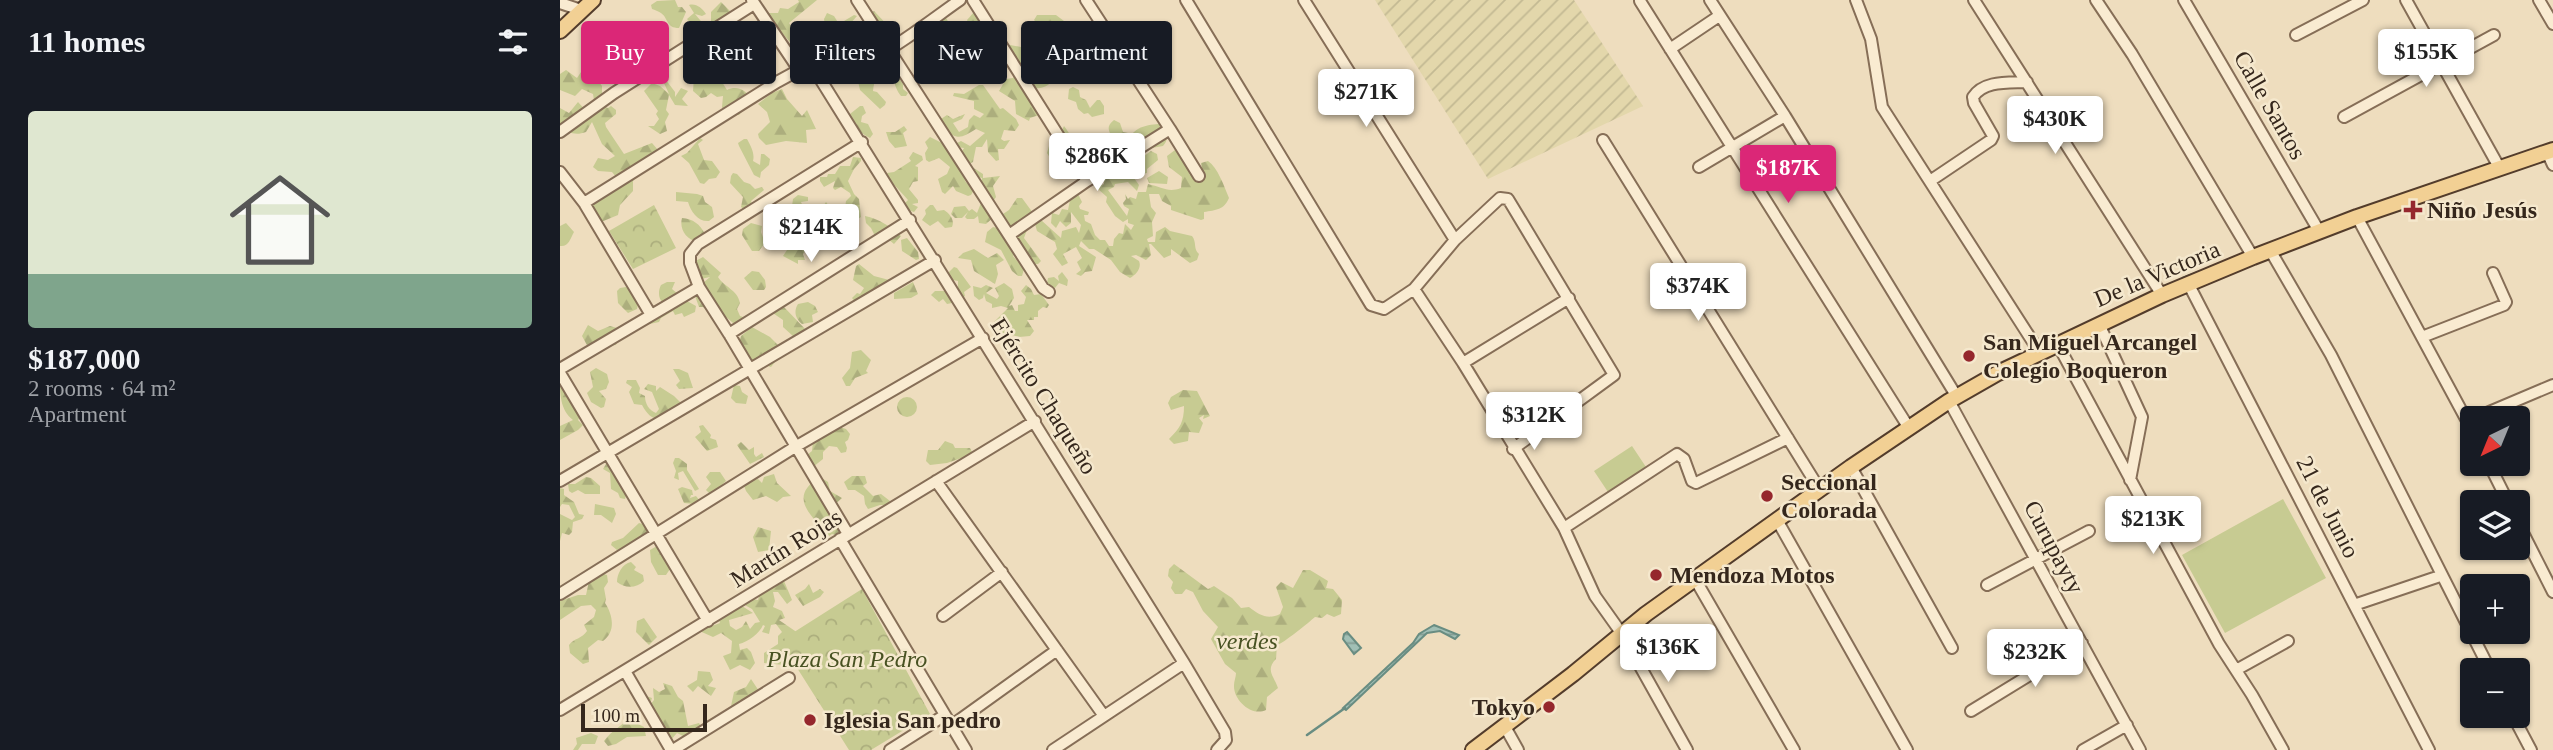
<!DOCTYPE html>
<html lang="en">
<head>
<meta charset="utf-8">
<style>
	body { margin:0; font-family:"Times New Roman",serif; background:#242831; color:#f1f3f6; height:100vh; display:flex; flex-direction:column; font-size:26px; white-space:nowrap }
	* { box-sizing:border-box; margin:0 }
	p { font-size:23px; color:#9ea1a6 }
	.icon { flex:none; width:38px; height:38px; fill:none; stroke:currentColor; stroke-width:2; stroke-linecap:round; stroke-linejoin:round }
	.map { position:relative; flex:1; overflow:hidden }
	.panel { display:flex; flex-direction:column; background:#171b24; width:560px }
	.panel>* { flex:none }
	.guide { position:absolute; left:21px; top:21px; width:665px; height:63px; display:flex; gap:14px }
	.needle { width:46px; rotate:223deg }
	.controls { position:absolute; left:1900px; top:406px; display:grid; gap:14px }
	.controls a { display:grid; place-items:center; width:70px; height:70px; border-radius:7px; background:#171b24; box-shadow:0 2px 5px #0004; font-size:35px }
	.scale { position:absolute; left:21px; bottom:18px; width:126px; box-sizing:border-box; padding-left:7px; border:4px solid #35271c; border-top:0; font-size:19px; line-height:24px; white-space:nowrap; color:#35271c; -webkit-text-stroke:5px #f5e8cd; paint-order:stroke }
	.price { position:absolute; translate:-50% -60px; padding:0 16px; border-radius:7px; background:#fff; color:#222; font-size:23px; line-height:46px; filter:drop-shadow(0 2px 4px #0008) }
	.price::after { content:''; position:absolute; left:50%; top:42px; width:21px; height:16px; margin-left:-10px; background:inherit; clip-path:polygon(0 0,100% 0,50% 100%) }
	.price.selected { background:#db2777; color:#fff }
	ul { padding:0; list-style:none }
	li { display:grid; align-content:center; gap:14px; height:371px; padding:0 28px }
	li+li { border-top:2px solid #363941 }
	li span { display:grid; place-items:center; height:217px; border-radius:7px; color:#555 }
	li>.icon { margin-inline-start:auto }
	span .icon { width:126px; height:126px; fill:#fffc; stroke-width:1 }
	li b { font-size:30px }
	h2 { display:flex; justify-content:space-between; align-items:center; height:84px; padding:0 28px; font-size:30px }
	.chip { padding:0 24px; border-radius:7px; background:#171b24; box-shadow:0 2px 5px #0004; font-size:24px; line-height:63px }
	.chip.selected { background:#db2777; color:#fff }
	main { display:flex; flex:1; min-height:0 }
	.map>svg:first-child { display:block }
</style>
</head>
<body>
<main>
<section class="panel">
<h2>11 homes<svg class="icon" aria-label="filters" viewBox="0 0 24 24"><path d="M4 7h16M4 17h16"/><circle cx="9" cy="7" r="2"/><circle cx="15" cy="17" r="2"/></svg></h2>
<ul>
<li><span style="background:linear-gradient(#dfe7d0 75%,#7fa58c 0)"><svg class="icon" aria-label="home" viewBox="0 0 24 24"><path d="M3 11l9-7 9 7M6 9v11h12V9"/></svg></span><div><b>$187,000</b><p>2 rooms · 64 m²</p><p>Apartment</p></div></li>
</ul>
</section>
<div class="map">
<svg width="1993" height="750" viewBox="0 0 1993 750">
	<defs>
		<pattern id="farmland-furrows" width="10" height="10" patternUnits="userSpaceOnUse" patternTransform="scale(1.75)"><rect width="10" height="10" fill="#e3d7ab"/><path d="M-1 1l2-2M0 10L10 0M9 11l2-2" fill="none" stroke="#c3b993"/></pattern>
		<pattern id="forest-firs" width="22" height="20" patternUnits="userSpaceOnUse" patternTransform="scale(1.75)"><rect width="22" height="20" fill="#c7cb92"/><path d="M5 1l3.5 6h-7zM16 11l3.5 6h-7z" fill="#acae7d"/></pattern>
		<pattern id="park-crowns" width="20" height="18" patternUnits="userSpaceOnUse" patternTransform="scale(1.75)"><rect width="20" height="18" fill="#c7cb92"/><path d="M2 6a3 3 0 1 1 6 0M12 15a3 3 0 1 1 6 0" fill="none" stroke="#acae7d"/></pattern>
		<pattern id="water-rules" width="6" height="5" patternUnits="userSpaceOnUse" patternTransform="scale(1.75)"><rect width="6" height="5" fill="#a1bfb5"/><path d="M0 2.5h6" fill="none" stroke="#849b92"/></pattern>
	</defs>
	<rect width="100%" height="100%" fill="#eeddbe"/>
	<path fill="url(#farmland-furrows)" d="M815,0H1014L1083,106L928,179Z"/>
	<path fill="#c7cb92" d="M1072,446L1088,470L1050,495L1034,471Z
		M1723,499L1766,578L1665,633L1622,555Z"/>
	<path fill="url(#forest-firs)" d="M115,0L118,7H122L126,12L119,28C106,28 109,19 101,13C98,11 95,10 92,9L91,5L97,1Z
		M238,0H257L229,23L237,35L243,38L248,31L255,32L265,26L264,19L267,13L274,16L279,24L294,15L297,16L282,33L280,43L266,44L264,51L267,57L266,67L257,72L243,66L242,51L237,42H230L207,16V13H218L220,8L228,9L239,2Z
		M161,2L176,17L162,26L161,33L147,38L144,48L137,47L140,34L127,19L134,13L129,5C136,3 142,8 146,14L142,16L135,14L145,26L151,23V12Z
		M314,11L335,33L337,40L334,42H331L321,31L311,13Z
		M414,12L417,13L428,32C418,36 410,28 407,20Z
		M477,15H496L504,21L501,34L498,35L494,40L498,50L493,58L502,61L503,65L500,66L484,60L478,51L483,42L475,35L479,25L474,20Z
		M385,16L390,25L385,34L375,37L367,33L366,29Z
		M49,25H53L61,34L71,26L79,33V39L71,44L76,60L79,61L84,57L85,48L91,43L106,57V65L99,71L79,72L65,55L62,60C54,55 52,52 49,44L41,37L42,30Z
		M425,39L431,43L440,58L437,60L426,52L418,54L413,63L406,64L391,54L388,47L401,41L418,54L419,44Z
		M528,41H532L533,47L520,58L528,73L522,76L517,72L509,48L515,47L517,45L523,46Z
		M450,45L461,47L464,56L470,52L472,55L473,58L464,64L469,73L475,75L473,81L475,83L493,72L496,76C488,87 485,88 472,89L449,48Z
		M159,61L167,67L174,66L179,70L173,79L166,76L162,82L167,90C177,85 188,90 191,101L179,115H175L171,109L164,110L162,107L163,96L157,97L151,93L146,97L141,98L133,91L134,77L139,75L148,81L149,74Z
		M23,62L42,86V98L34,100L33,94L22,89L15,96L0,90V74L6,70L17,78L21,72V64Z
		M327,62L343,84V89L348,93L346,96H341C332,84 336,77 324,65Z
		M305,70C319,78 314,79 313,91L317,92L326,102L325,105L320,109L300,90L297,77Z
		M454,75L461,87H465L479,115L470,118L469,121L456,114L455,101L439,91L446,79L453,78Z
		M106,80L115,92V97L121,88L128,91L122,99L128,106L115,105L109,95L106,110L109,114L105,122L107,131L100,134L88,126H94L99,119L96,114L98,111L84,91L92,83L100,86L109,94L103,81Z
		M419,85H423L440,109L443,108L456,119L459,125L455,131L444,130L441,139L444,141L450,140L444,149H438L439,160L436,161L428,152L427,139L422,147H416L413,162L407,165L401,153L404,148L397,147L395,144L401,141L410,146L425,133L416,129C401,138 398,141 383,128L381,119L387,115L393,119L405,114L402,119L393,123L399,132L408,127L409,120L414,115L420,118L424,114L414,109V101L393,96L394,93L404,94Z
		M513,87L519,90L520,97L526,100L530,108L537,100H540L544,106V114L532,117L528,113L524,114L518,109L516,102L508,99L509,89Z
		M222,89L227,99L242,116L247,110L256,129L246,130L247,143L226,141L206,145L199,138L198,134L210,122L207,112L198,104L212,93Z
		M18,102L29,114L40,105L48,108L51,106L56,110V114L45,123L46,127L64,154L92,143L98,150L73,181V191L60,205L58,215L41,222L28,202L57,178L52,172L38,171L33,167L38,158L48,160L55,156L42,144L32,122L26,132C15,136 8,133 0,125V108L9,113Z
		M300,106H303L306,113L302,116L301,122L308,124L313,134L310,138C300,133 291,126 290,114Z
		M554,120L560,123L563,132L568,133V139L564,142L554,140C549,132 545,127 554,120Z
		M601,124C606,132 610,138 603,146L586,149L577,157L571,156C571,152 570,148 570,144C568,128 588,124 601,124Z
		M344,126L347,130L343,133L347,146L335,148L329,141L326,132H335Z
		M504,126C511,134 514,146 518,151C521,156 526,159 530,165L527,167L518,161L514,155L515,152L510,148L509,140L501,132Z
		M370,137L386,145L388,152L403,171L405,181L414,190L411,195L408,196L396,191L393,186L385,194L382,192L378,179L387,174L390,167L379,158L369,162L366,160L365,153L368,148L365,142Z
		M140,138L143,140L138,144L144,160L152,161L160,172L156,178L149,179L144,184L140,183L129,163L121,156L127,153Z
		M184,139H187C191,146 195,154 193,161L200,165L201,154H204L210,159L209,165L201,172L200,178L194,175L179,146L178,143Z
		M555,144L569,148L570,161L573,158L580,159L591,151L597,154L598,160L587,169V173L580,174L577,170L573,171L567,167L569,161L566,163L553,148Z
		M489,146C501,149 513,162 517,173C515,173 497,167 495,166L487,153Z
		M615,150L631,172L629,174L638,179L643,174L641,163L648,161C658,168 664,186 669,198C664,210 656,210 644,212V219L641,220L611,210V206L602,201L599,194H589L591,207L596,213L592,222L593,236L587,239L588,242H595L596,232L605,227L610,231L632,236C637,242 633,249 639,254L637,260L630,263L611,249V255L604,258L591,244H589L591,255L586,260L576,255L571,256L579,261C582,268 576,275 570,278L560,272L551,260L534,249H529L521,241L519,246L536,257L532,271L525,272L521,276L516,274L521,270L517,262L522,258L516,247L503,254L508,263L502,266L493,254L497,249L495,242L477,231L475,224L481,220L501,238L502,231L516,227L519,233L521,225L511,212V223L506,227L500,221L496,228L491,223L492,213L499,215L502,209L508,210L510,200L506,194H518L522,202L519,206L520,209L529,212L528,215H524L525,221L531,224L535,235L540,240H545L549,246H553L554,239L559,233L563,234L565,224L571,230L574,225L568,223V219L563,222L555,216L546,202L547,197L538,189L539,186L544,184V180L549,174L536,178L525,172L526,169H529L538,162L544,164L549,156L559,160L552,170L557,171L564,167L565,173L574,178L579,185L577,191L568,182L555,184L554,187L548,190L567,216L569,209L564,206L563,203L566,199L565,194L568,199L570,197L576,199L578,192H586L588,184C602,187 608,193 621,188L622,177L609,167L607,156Z
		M353,152L362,156L363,160L355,166L358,167V181L353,182L349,189L358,200V203L352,204L358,207L354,212L345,209L343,205L348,200L329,179L327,173L334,172L351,161L349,158Z
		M293,157L301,158V161L294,169L288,181L294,194L299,199L301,217L295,221H292L285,208L286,201L291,196L290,193L281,187L275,190L273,188L275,181L264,187L260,181V177H267L268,174H275L280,166H290Z
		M412,167L423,174V178L440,176L433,186L436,197L434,200L421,189L422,178L417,177L411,171Z
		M599,171L608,177L607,184L589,183L587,178Z
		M173,173L177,174L184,182L190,184L195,189L202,187L204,190L191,201L196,214L193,216L181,207L183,197L170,183L171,176Z
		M116,192L137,194L143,196L145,202L152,207L154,217L149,221C138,222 131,212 128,202L116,201Z
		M238,195L248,197V201L241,202L244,209L242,215L235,213L232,206L233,199Z
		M457,198H462L473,213L464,238L481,261L478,264H474L443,219V214L449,210Z
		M266,202L275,214L268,217L269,221L272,223L275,220L281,224L278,229L264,232L258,222L259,215L267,212L264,205Z
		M421,203H425L434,217L426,224L419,223L418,216L414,219H407L405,217L408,212L402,218H395L391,214L394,207L405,206L409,211L412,209L417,213Z
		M370,205H373L377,211L384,210C390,214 395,220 392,227L385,228L378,221L370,226L362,220L366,214L365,210Z
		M214,213L222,221L221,232L218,234L212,232L203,222L204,215Z
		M305,216C319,219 330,226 341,236L334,244L328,239L316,238L311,228L306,223Z
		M122,218C133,219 140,224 145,234L138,242C126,240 119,229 122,218Z
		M6,223L14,232C10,239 9,247 0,246V226Z
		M191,223L202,226L201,232L205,243L199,251H192L182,235L183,229Z
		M433,227L437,228C442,237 451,242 456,253L453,256L464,269L462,276H458L452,271L441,250L425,242L427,232Z
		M243,229H246C252,236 257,243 252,251H245L243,254L245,260H238V264L223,256L229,247L233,234Z
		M347,238L358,252L359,259L356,260L342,251L341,240Z
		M414,249L428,258L437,253L444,260L436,265L438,274L435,284L414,271L411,260L398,258L403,253Z
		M143,257L161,273L158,277C165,288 177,289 180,303L177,309L180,316L183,317L193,312L196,314L180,329L165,316L149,311L143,307H139L135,296L142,293L143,283L150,277L141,279L130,264Z
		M299,264L314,276L333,281L297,304L292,298L297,293L300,294L304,288L293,280L296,266Z
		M394,267L397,268L411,287L404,292L405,296L397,302L387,304L383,299L379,302L371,295L375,291H384L385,288L398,290V281L393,280L388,273Z
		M192,271L199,272L205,280L206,287L204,290H193L184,278Z
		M502,272L508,280L507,286L499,283L495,288L487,283L488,278L494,277L499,281L498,276Z
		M107,282H115L112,289L118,294L103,303C98,298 98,291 101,285Z
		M353,282L358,294L351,298L334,299V293Z
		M444,283L452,289L454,298L449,306L452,305L455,311H458V305L464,304L466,297L461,291L466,285L471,289L474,295L481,294L489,305L487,308L483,307L478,311V317H474V320H467L474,331L470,336L459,337L446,333L442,338L434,322L448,308L441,306L432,308V304L426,301L424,294L423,298L419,300L414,296L413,286L421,288L426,285L433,288L426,293L437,299L439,296L435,288Z
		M66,287C74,292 80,299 77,309L68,313L58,303L57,291L60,288Z
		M127,301L136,306L135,312L124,317L122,313L115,315L113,311L101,318L99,322L85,325L119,302L123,304Z
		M248,302L255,306L258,312L252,315L253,322L242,324C236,319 233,312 238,304Z
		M211,304L224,307L247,331L234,337L223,327V320L207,309Z
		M28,325L38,331L50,326L57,328L58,340L56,345L28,347L22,336Z
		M192,327L210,337L220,347L217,355L211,350L208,352L215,358V362L211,367L187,359L178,347L181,336Z
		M301,350L311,360L306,371L308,373L295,378L290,386H286L282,378L290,368L292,352Z
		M36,368L47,374L49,382L46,389L39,391L46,399L44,407L41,408L31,402L27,393L33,387L30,372Z
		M113,369H119L128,373L133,388L119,389L116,385L120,381Z
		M0,378L22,414L18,420L23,425L18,430L0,440V426L13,420C0,410 0,394 0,378Z
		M67,380H76L80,388L79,393L85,396C85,404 89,410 96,413L99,409L92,392L84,389L88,384L96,386V391L100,387L114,396L122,404C105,416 95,429 82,405L74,404L69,392L72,387L66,383Z
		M174,385L180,386L182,392L188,396L186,404L176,403L171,398Z
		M623,390L637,391L650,416L643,419L644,415L639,418L643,423L639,433L629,432L628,441L614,444L609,439C620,428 624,422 624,406L611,410L608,403L611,397Z
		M337 407a10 10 0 1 1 20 0a10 10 0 1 1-20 0Z
		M143,425L151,435L150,438L156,440L158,447L147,451L135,437L141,432L139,426Z
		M280,427L286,429L290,434L288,440L285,442L287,448L286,452L281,453L277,447L269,446L263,452V459L253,467L241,460L252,451L253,441Z
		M385,441L393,444L395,448H410L413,454L387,463L370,465L366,461L368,450H378Z
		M181,442L189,450L194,447V454L196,457L202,453L204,457L190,464L177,445Z
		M115,458H119L127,464V470L139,489L135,491L123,471L118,473L119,480L114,478L116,471L113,463Z
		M46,464L50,465L67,492L65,499L60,498L58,493L51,489L50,473L43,469Z
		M150,472H160L166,481L151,495L146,490L151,484L146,477Z
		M214,474L217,483L231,496L223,497L217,502L206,496L193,500L186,491L183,483L198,479L202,483L204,477Z
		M292,476H305L307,483L303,486L313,496L321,494L330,501L329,505H320L308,509L305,504L304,496L295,490H288L284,482Z
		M26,477L31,478L40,486V494H25L18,490L12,493L9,491L8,484H15Z
		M260,477L268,482L270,491L282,498L271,508L284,529L279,536L272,534L269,536C251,515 227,497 260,477Z
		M122,487L132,490L133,495H131L130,498L136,496L140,501L134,504L124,503L118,489Z
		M0,488L4,489V495L14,502L19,514L24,515L22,519L13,522L12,532L9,535L2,533L0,541V514L12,520L15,517L9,505L2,504L0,507Z
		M35,504L54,508L56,514L52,523L41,515H34Z
		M79,523L86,525L90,530L89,537L57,550L51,545L52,542L63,538Z
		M198,527L211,531L209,550L198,552L193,537Z
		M97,546L106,556L110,569L106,575H98L91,562L90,550Z
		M71,562L76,567L74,570L83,575L84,581C77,588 65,589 57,582C57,574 62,564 71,562Z
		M614,564L648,589L654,586L672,598L681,608L689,607C699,615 708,620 720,614L723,607L716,587L721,582L733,588L743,570H750L768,581L766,588L773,589L782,600L781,614L774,617L767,614L762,618L755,617C748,623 724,643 717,645L716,659C705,670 714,676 718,688L707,697L706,710C692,717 673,700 674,685C674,681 676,677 676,673L665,664L651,639L658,627L643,611L633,592L626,589L622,594H615L611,588L613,582L608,576L609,569Z
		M40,573L47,575L48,582L44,588L46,599L45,603C53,615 56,632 43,641L38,640L28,648L29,662L23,664L10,653L9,645C14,638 22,639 27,631L24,625L34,617L36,610L31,605L21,606L0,620V601L18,595H26L29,581Z
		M224,581L232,600L227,604L218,592H213L215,601L213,607L222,611L225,618L219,620L238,633L245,654L234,666L204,663V653L218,644V636L222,632L216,624L211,625L209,634L202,632L205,626L203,625C200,633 188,642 179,644L180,650L187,648L191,652L195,663L190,670L180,665L170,670L163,656L171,653L172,641L161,633L153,637L135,629L136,626H152L160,623L156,613L182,606L193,613L169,620L170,626L176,630L182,627L186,621L190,629L195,623L200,622L192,609L181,603L187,598L198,600C201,587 212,582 224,581Z
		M249,584L253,593L260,589L264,592L260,597L243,606L235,595L245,589Z
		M84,618L97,637L89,645L76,632L77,621Z
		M138,671L150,672L153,680L148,686L156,688L151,696L138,686L133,692L127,686L137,680Z
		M191,679L201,694L194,701L180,700L171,706L174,692L186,687Z
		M103,683L112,686L118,697L123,701L128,726L139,723L146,734L133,741L117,733L110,741L83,695L92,698L90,705L94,700L93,688L99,692L105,689Z
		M71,716L74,722L84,727L86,736L67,737L56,744L48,746L44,741C52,730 62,726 71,716Z
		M31,733L38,736L35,744H22L18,750H13L17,744L16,738Z"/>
	<path fill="url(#park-crowns)" d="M94,205L116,248L73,269L49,231Z
		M302,589L370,714L311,750H289L220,641Z"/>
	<path fill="url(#water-rules)" stroke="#698d82" stroke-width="2" d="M874,625L899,635L895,639L880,631L867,633L786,710L783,708L853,643L859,634Z
		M787,632L801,648L794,654L783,639L784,634Z"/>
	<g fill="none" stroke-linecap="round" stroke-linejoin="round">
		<path stroke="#698d82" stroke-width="2.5" d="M1623,278L1636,273
			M994,680L1022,658
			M747,735L785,708"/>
		<defs>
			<path id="minor" d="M192,0L239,70
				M297,0L483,288L489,292
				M413,0L527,181
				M526,0L610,129L639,176
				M626,0L811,305L824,309L854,289L895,240L940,198L948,199L1054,375L953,449
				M744,0L895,240
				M1150,0L1225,116L1397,397
				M1296,0L1311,39L1322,107L1480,353
				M1414,0L1602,295
				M1536,0L1572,54L1693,257
				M1624,0L1759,231
				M1846,0L1939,167
				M1979,0L1993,24
				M1080,1L1349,428
				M0,3L21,10
				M1736,35L1803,0
				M1110,49L1159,16
				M259,77L624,663L665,732L666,740L657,750
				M1784,117L1934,35
				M0,132L54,93L194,4
				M1043,140L1260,490
				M1987,152L1993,165
				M1139,167L1225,116
				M0,172L24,203L91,315
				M1370,181L1431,140L1433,136L1414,103L1413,97C1424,80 1449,83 1467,82
				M24,203L217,82L239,70C246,72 254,76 260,76C303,76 365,24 400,0
				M1797,217L1913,432
				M449,235L527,181L610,129
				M1710,250L1771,355L1930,670
				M1629,285L1869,750
				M854,289L903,363L1004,528L1035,596L1062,634L1127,750
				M1539,324L1582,417L1570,480
				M169,334L350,220
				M1862,337L1944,305L1946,302L1933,273
				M1497,343L1659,644L1692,695L1723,750
				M903,363L1009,298
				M0,369L139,287
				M0,373L148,621
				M1389,401L1580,750
				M1915,418L1993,385
				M1929,464L1948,502
				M1291,467L1392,648
				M0,481L375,260
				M376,481L544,716
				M1217,520L1347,750
				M1958,523L1993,592
				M1004,528L1117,454L1124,459L1132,481L1136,483L1228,438
				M288,534L169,334L139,287L130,263V254L138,244L302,142
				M280,539L406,750
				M1135,579L1234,750
				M1427,585L1529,531
				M0,594L235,447L423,338
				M1794,605L1880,576
				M383,616L442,572
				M1676,670L1728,641
				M65,671L111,750
				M0,710L475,421
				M1411,711L1522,643
				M1953,716L1971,750
				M944,725L958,750
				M391,726L497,650
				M113,750L229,678
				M330,750L385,715
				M493,750L624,663
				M1523,750L1567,725"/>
			<path id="major" d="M0,31L33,0
				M913,750L1013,674L1086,614L1291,467L1389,401L1438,373L1602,295L1693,257L1797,217L1993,150"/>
		</defs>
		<use href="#minor" stroke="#866e57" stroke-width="14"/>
		<use href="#major" stroke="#533c2b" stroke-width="18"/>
		<use href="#minor" stroke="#f9ebd1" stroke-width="10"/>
		<use href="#major" stroke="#f2d094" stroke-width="14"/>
	</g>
	<g fill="#95272d" stroke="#f5e8cd" stroke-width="2.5">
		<path d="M1849.5 199.5h7v7h7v7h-7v7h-7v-7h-7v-7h7z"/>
		<circle cx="1409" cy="356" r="7"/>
		<circle cx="1207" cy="496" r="7"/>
		<circle cx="1096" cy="575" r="7"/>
		<circle cx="989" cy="707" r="7"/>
		<circle cx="250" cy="720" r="7"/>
	</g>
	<g text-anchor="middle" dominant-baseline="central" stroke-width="5" stroke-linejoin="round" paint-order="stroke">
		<g font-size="24" fill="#35271c" stroke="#f5e8cd">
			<text transform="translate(1710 105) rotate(60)">Calle Santos</text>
			<text transform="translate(1597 274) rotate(-23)">De la Victoria</text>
			<text transform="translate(484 396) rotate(58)">Ejército Chaqueño</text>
			<text transform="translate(1768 507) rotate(63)">21 de Junio</text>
			<text transform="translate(1494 547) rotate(62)">Curupayty</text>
			<text transform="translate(226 548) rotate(-32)">Martín Rojas</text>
		</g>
		<g font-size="24" font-weight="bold" fill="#35271c" stroke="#f5e8cd" text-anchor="start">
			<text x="1867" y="210">Niño Jesús</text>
			<text x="1423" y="342">San Miguel Arcangel<tspan x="1423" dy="28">Colegio Boqueron</tspan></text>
			<text x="1221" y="482">Seccional<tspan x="1221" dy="28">Colorada</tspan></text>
			<text x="1110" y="575">Mendoza Motos</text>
			<text x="975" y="707" text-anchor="end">Tokyo</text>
			<text x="264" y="720">Iglesia San pedro</text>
		</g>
		<g font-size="24" font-style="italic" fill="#485222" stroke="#f5e8cd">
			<text x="687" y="641">verdes</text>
			<text x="287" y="659">Plaza San Pedro</text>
		</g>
	</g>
</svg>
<div class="controls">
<a><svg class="needle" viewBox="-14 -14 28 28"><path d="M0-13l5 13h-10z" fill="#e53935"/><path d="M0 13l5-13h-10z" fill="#9ea1a6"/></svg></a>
<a><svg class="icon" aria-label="layers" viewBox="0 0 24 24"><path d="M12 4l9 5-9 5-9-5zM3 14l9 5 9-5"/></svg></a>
<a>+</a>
<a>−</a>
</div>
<div class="scale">100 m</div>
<b class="price" style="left:1866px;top:89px">$155K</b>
<b class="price" style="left:806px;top:129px">$271K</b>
<b class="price" style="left:1495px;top:156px">$430K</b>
<b class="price" style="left:537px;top:193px">$286K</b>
<b class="price selected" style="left:1228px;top:205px">$187K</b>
<b class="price" style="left:251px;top:264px">$214K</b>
<b class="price" style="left:1138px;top:323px">$374K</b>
<b class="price" style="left:974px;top:452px">$312K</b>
<b class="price" style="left:1593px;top:556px">$213K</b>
<b class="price" style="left:1108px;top:684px">$136K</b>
<b class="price" style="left:1475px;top:689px">$232K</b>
<div class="guide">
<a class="chip selected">Buy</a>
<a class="chip">Rent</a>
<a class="chip">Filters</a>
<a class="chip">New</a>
<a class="chip">Apartment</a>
</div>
</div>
</main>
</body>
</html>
